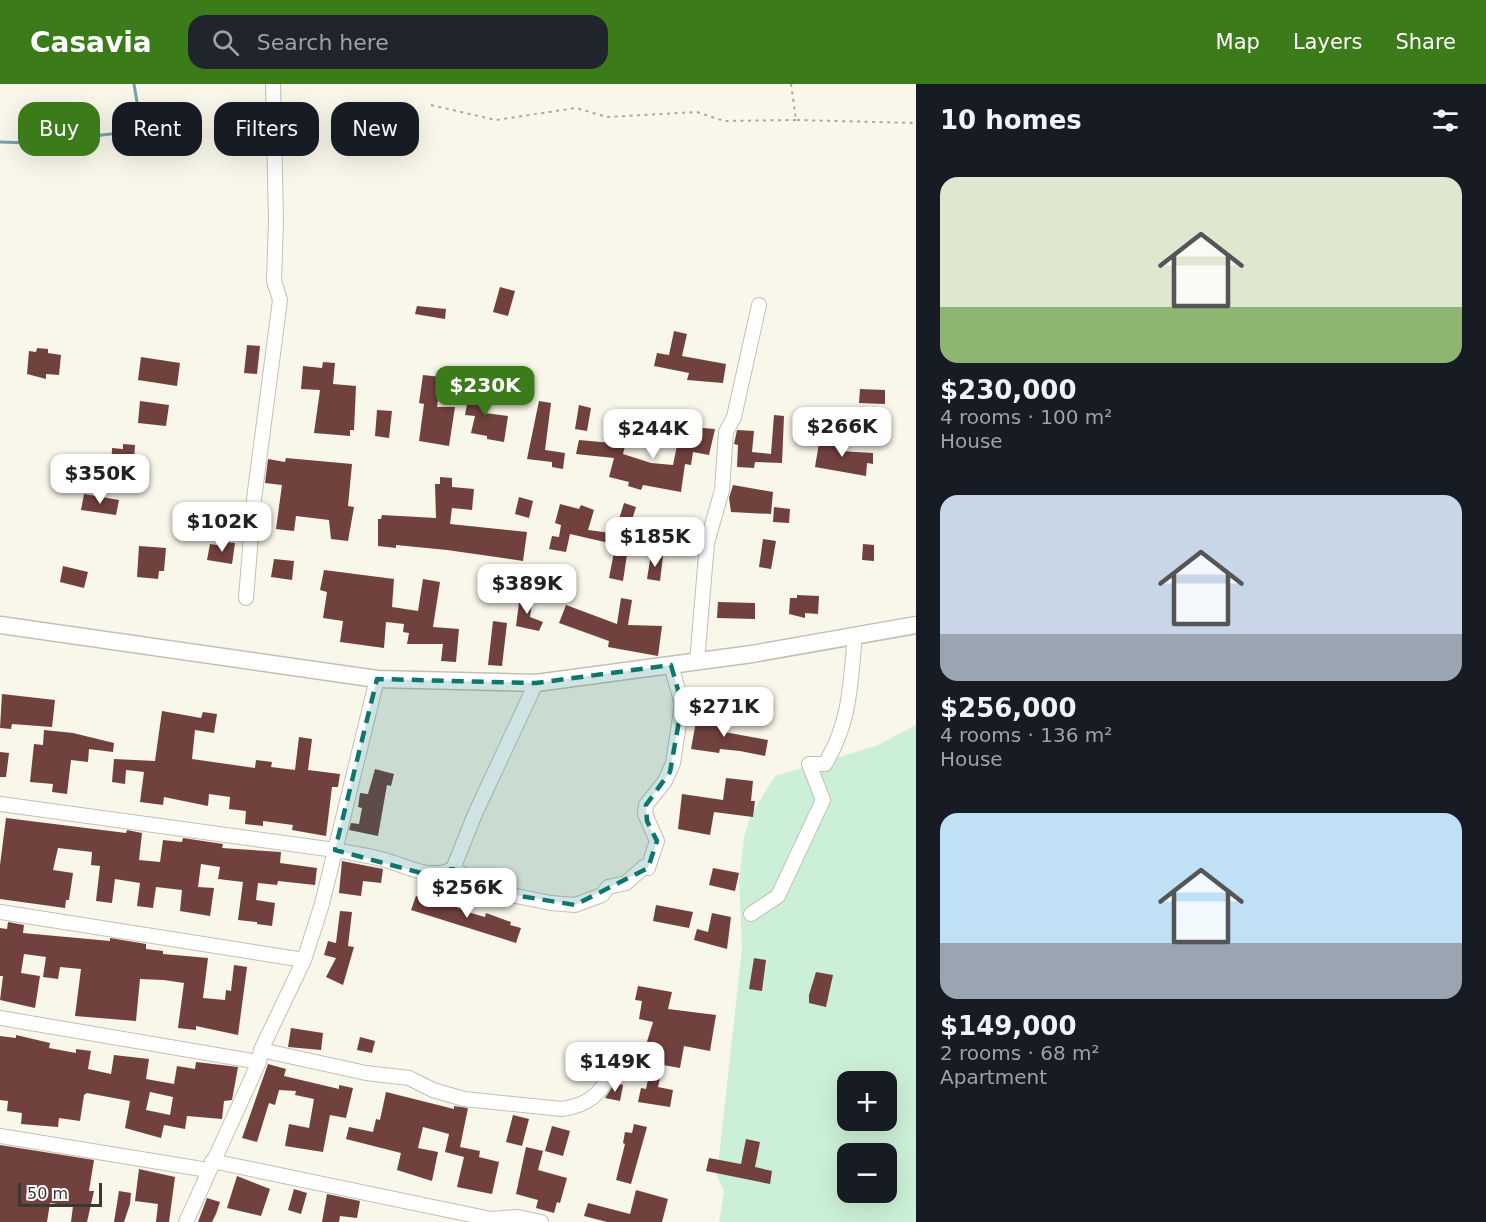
<!DOCTYPE html>
<html lang="en">
<head>
<meta charset="utf-8">
<style>
	body { margin:0; font-family:"DejaVu Sans",sans-serif; background:#20242c; color:#f1f3f6; height:100vh; display:flex; flex-direction:column; font-size:22px; white-space:nowrap }
	* { box-sizing:border-box; margin:0 }
	p { font-size:20px; color:#9ea1a6 }
	.icon { flex:none; width:33px; height:33px; fill:none; stroke:currentColor; stroke-width:2; stroke-linecap:round; stroke-linejoin:round }
	.map { position:relative; flex:1; overflow:hidden }
	.side { display:flex; flex-direction:column; background:#171b24; width:570px }
	.side>* { flex:none }
	.top-card { position:absolute; left:18px; top:18px; width:570px; height:54px; display:flex; gap:12px }
	.controls { position:absolute; left:837px; top:987px; display:grid; gap:12px }
	.controls a { display:grid; place-items:center; width:60px; height:60px; border-radius:12px; background:#171b24; box-shadow:0 6px 24px #0002; font-size:30px }
	.scale { position:absolute; left:18px; bottom:15px; width:84px; box-sizing:border-box; padding-left:6px; border:3px solid #393834; border-top:0; font-size:16px; line-height:21px; white-space:nowrap; color:#393834; -webkit-text-stroke:4px #fff; paint-order:stroke }
	.price { position:absolute; translate:-50% -51px; padding:0 14px; border-radius:12px; background:#fff; color:#222; font-size:20px; line-height:39px; filter:drop-shadow(0 2px 3px #0008) }
	.price::after { content:''; position:absolute; left:50%; top:36px; width:18px; height:14px; margin-left:-9px; background:inherit; clip-path:polygon(0 0,100% 0,50% 100%) }
	.price.selected { background:#3c7b19; color:#fff }
	ul { padding:0; list-style:none }
	li { display:grid; align-content:center; gap:12px; height:318px; padding:0 24px }
	li span { display:grid; place-items:center; height:186px; border-radius:18px; color:#555 }
	li>.icon { margin-inline-start:auto }
	span .icon { width:108px; height:108px; fill:#fffc; stroke-width:1 }
	li b { font-size:26px }
	h2 { display:flex; justify-content:space-between; align-items:center; height:72px; padding:0 24px; font-size:26px }
	.tag { padding:0 21px; border-radius:18px; background:#171b24; box-shadow:0 6px 24px #0002; font-size:21px; line-height:54px }
	.tag.selected { background:#3c7b19; color:#fff }
	header { display:flex; align-items:center; gap:36px; box-sizing:border-box; height:84px; padding:0 30px; background:#3c7b19; color:#fff }
	header strong { font-size:28px }
	nav { display:flex; gap:33px; margin-inline-start:auto; font-size:21px }
	.search { width:420px; height:54px; background:#20242c; display:flex; align-items:center; gap:15px; box-sizing:border-box; padding:0 21px; border-radius:18px; color:#9ea1a6; font-size:22px }
	main { display:flex; flex:1; min-height:0 }
	.map>svg:first-child { display:block }
</style>
</head>
<body>
<header>
<strong>Casavia</strong>
<div class="search"><svg class="icon" aria-label="search" viewBox="0 0 24 24"><circle cx="10" cy="10" r="6"/><path d="M15 15l6 6"/></svg>Search here</div>
<nav><a>Map</a><a>Layers</a><a>Share</a></nav>
</header>
<main>
<div class="map">
<svg width="916" height="1138" viewBox="0 0 916 1138">
	<rect width="100%" height="100%" fill="#f9f6ea"/>
	<path fill="#ccf0d7" fill-rule="evenodd" d="M916,641V1138H719L724,1108L717,1091L742,864L739,797L744,753L750,733L775,692L876,662ZM848,998H886V1036H848ZM848,1070H886V1108H848Z"/>
	<g fill="none" stroke-linecap="round" stroke-linejoin="round">
		<path stroke="#77a0ad" stroke-width="3" d="M0,58L31,59L111,50L126,42L138,24L134,0"/>
	</g>
	<path fill="#71413e" fill-rule="evenodd" d="M500,203L515,207L508,232L493,228Z
		M417,222L446,225L445,235L415,230Z
		M674,247L687,250L682,272L726,280L723,299L687,296L689,289L654,282L657,269L669,271Z
		M247,261L260,262L257,290L244,289Z
		M37,264L48,265V269L61,271L59,291L46,290V295L27,290L29,267L36,268Z
		M141,273L180,279L177,302L138,296Z
		M323,278L335,279L333,300L356,302L354,346H350V352L314,349L320,306L301,305L303,282L322,284Z
		M423,291L441,293L437,323H455L449,362L419,357L424,320L419,319Z
		M470,304L488,306L485,329L508,332L504,358L487,355V352L471,349L475,332L465,331Z
		M860,305L885,306V320L859,319Z
		M140,317L169,321L166,342L138,339Z
		M539,317L551,319L545,366L565,369L563,385L552,383V378L527,375Z
		M579,321L591,324L587,347L575,345Z
		M377,326L392,327L389,354L375,352Z
		M774,331L784,332L782,379L755,378L754,384L737,383L738,361L734,360L737,346L754,347L752,368L771,370Z
		M681,342L715,345L709,371L693,368L691,381L685,380L681,408L643,401L641,406L628,402L629,398L609,393L614,374L576,370L579,356L612,359L625,362L623,370L651,379L673,381Z
		M820,353L841,356L839,367L873,369V380L867,379L866,392L815,383Z
		M123,360L135,361L133,393L111,392L112,364L123,365Z
		M286,374L352,380L348,422L354,423L348,457L331,455L329,436L296,432L294,447L276,445L282,401L265,399L268,375L285,378Z
		M440,393L452,394V403L474,405L472,426L452,424L450,440L527,448L523,477L447,466L396,461V464L378,462V435H381L382,431L436,434L435,400H440Z
		M733,401L773,408L771,430L731,428L729,414Z
		M84,410L119,416L116,431L81,426Z
		M519,413L533,417L529,434L515,430Z
		M624,419L636,423L632,436L679,442L677,456L651,453V455L616,445Z
		M560,420L579,425L581,421L594,426L588,446L611,449L609,459L570,450L566,468L549,465L552,452L559,453L561,441L555,439Z
		M774,423L790,425L789,439L773,438Z
		M763,455L776,457L771,485L759,483Z
		M224,458L235,459L232,480L207,476L210,460L223,462Z
		M863,460L874,461V477L862,476Z
		M139,462L166,464L164,487H159L158,495L137,493Z
		M615,463L628,464L623,497L609,494Z
		M651,470L663,472L660,497L647,495Z
		M274,475L294,477L292,496L271,493Z
		M63,482L88,488L84,504L60,498Z
		M324,486L394,495L392,523L418,527L423,495L440,498L433,543L459,545L456,578L441,577L443,560H407L409,549L403,548L404,540L386,538L384,564L340,558L343,537L323,534L327,508L320,506Z
		M520,511L533,513L530,533L543,538L539,547L516,542Z
		M797,511L819,512L818,530L805,529V534L789,530L790,514H797Z
		M621,514L632,516L628,541L662,542L658,572L608,563L609,557L559,539L566,521L617,540Z
		M718,518L755,519V535L717,534Z
		M493,537L507,539L502,582L488,581Z
		M2,610L55,616L52,643L12,640L11,645L0,644Z
		M162,627L201,634L203,628L217,630L214,649L195,646L192,675L255,684L256,676L272,678L271,683L295,686L299,653L312,655L308,686L340,690L338,703H332L326,752L292,746L293,741L263,737V742L245,740L246,727L229,725L230,713L209,710L208,722L164,713L163,721L140,718L144,688L126,686L125,700L112,698L114,675L155,677Z
		M697,632L726,635L724,648L768,656L765,672L740,667L720,665L719,669L691,665Z
		M44,646L73,649L114,659L113,668L89,665L88,678L71,676L67,710L52,708L53,700L30,698L34,660L43,661Z
		M0,668L9,669L6,693H0Z
		M375,685L394,690L391,702L387,701L378,752L349,746L351,739L359,740L362,724L358,723L360,709L368,710Z
		M726,694L753,697L751,717H755L753,733L714,728L710,751L678,745L682,710L723,716Z
		M6,734L126,749L127,746L142,749L139,776L160,778L163,756L182,758L183,754L223,760L222,764L281,768L280,779L317,784L315,801L278,797L277,801L258,799L256,816L275,819L272,842L257,840V838L238,836L243,798L218,795L220,783L201,780L198,803L214,804L210,832L180,827L182,806L156,803L153,824L137,822L140,799L115,795L112,819L96,817L100,782L91,781L92,768L58,764L53,786L73,789L69,816H66L65,824L0,815V781Z
		M342,777L383,785L381,799L363,797L361,812L339,809Z
		M713,784L739,789L735,807L709,801Z
		M416,812L429,816L430,812L471,829L485,833L486,829L511,838L510,841L521,844L516,859L411,826Z
		M656,821L693,828L689,844L653,837Z
		M340,827L352,828L348,862L354,863L343,901L326,893L336,874L324,871L328,857L336,859Z
		M712,829L731,833L727,865L694,856L697,845L708,848Z
		M8,838L24,841L23,849L110,857V854L146,860V865L163,867V870L208,874L203,914L225,916L226,906L231,907L234,881L247,883L238,951L196,942V946L178,944L184,899L164,896L140,895L136,937L75,932L81,885L60,883L58,895L43,893L46,873L24,870L21,889L40,892L35,924L0,916L3,892H0V844L7,845Z
		M754,874L766,876L762,907L749,905Z
		M816,888L833,891L826,923L809,919V911Z
		M638,902L672,908L668,925L716,931L710,967L684,962L680,984L663,981L658,1003L673,1006L670,1023L638,1018L641,1004L646,1005L651,981L629,977L633,959L646,961L653,938L639,935L642,917L635,916Z
		M291,944L323,949L321,966L288,963Z
		M16,951L50,959L49,964L76,969V965L91,967L88,985L111,990L114,971L149,975L146,995L174,1000L177,982L195,985L196,978L238,983L232,1016L224,1017L222,1035L187,1032L185,1045L164,1041L161,1054L125,1044L130,1017L87,1009L84,1011L80,1037L59,1034L58,1043L21,1040L22,1029L7,1027L8,1017L0,1016V952L16,954ZM150,1008L173,1013L170,1031L146,1026Z
		M360,953L375,957L372,969L357,966Z
		M268,980L286,985L284,992L339,1005V1001L353,1004L346,1034L330,1031L323,1068L285,1062L289,1040L309,1044L314,1015L295,1011L296,1007L279,1006L275,1021L269,1019L257,1058L242,1054Z
		M615,999L623,1001L620,1017L605,1014Z
		M386,1008L454,1025V1022L468,1024L460,1063L480,1067L479,1073L499,1078L492,1110L457,1103L464,1073L445,1068L449,1050L423,1043L418,1064L438,1068L432,1097L397,1086L401,1069L346,1055L349,1043L373,1048L376,1035L380,1036Z
		M513,1031L529,1035L522,1062L506,1058Z
		M634,1040L647,1043L631,1100L616,1096L625,1060L623,1059L625,1048L632,1049Z
		M552,1042L570,1047L563,1072L545,1067Z
		M746,1055L760,1058L755,1083L772,1087L770,1100L706,1087L709,1074L741,1080Z
		M0,1061L94,1076L89,1107H94L87,1138H71L73,1122L50,1119L47,1138H0Z
		M526,1063L543,1067L538,1086L567,1094L560,1119L557,1118L554,1129L536,1124L538,1116L516,1110Z
		M139,1085L175,1093L169,1138H156L158,1120L135,1117Z
		M237,1092L270,1105L261,1132L227,1124Z
		M294,1105L307,1109L301,1130L288,1126Z
		M636,1106L668,1115L662,1138H607L584,1132L588,1119L630,1130Z
		M119,1107L131,1109L130,1120L124,1138H114Z
		M327,1110L360,1117L357,1134L340,1132L339,1138H322Z
		M207,1114L220,1118L216,1130L212,1138H198Z"/>
	<g fill="none" stroke-linecap="round" stroke-linejoin="round">
		<defs>
			<path id="minor" d="M246,514L254,415L280,216L274,197L276,136L273,0
				M697,578L707,459L722,406L726,348L734,333L759,221
				M0,720L335,766C350,769 366,771 381,775C407,781 427,797 453,785L475,730L536,599
				M453,785L496,808L551,819L575,821L602,811L608,803L626,799L644,783L648,784L657,757L645,730L646,721L665,697L673,679L682,620L671,581
				M0,828L304,876
				M751,830L778,812L823,716L809,680H825C851,637 850,600 855,552
				M0,934L259,978
				M261,966L366,989L409,994L433,1006L464,1015L562,1025C589,1021 601,1010 612,986
				M0,1052L208,1086
				M212,1077L491,1135L518,1133L541,1138
				M186,1138L259,978L261,966L304,876L322,820L377,595"/>
			<path id="tertiary" d="M0,541L377,595L536,599L752,570L916,541"/>
		</defs>
		<use href="#minor" stroke="#c2c0b4" stroke-width="16"/>
		<use href="#tertiary" stroke="#c2c0b4" stroke-width="19"/>
		<path stroke="#a9a79e" stroke-width="2" stroke-dasharray="3 4.5" stroke-linecap="butt" d="M791,0L796,36L916,39
			M431,21L496,36L576,24L607,33L697,28L724,37L796,36"/>
		<use href="#minor" stroke="#fff" stroke-width="14"/>
		<use href="#tertiary" stroke="#fff" stroke-width="16"/>
	</g>
	<path fill="#0f766e" fill-opacity="0.2" stroke="#0f766e" stroke-width="4.5" stroke-dasharray="12 8" stroke-linejoin="round" d="M671,581L682,620L670,688L646,721L647,737L657,757L648,784L575,821L496,808L453,785L421,789L335,766L377,595L536,599Z"/>
</svg>
<div class="controls">
<a>+</a>
<a>−</a>
</div>
<div class="scale">50 m</div>
<b class="price selected" style="left:485px;top:333px">$230K</b>
<b class="price" style="left:842px;top:374px">$266K</b>
<b class="price" style="left:653px;top:376px">$244K</b>
<b class="price" style="left:100px;top:421px">$350K</b>
<b class="price" style="left:222px;top:469px">$102K</b>
<b class="price" style="left:655px;top:484px">$185K</b>
<b class="price" style="left:527px;top:531px">$389K</b>
<b class="price" style="left:724px;top:654px">$271K</b>
<b class="price" style="left:467px;top:835px">$256K</b>
<b class="price" style="left:615px;top:1009px">$149K</b>
<div class="top-card">
<a class="tag selected">Buy</a>
<a class="tag">Rent</a>
<a class="tag">Filters</a>
<a class="tag">New</a>
</div>
</div>
<section class="side">
<h2>10 homes<svg class="icon" aria-label="filters" viewBox="0 0 24 24"><path d="M4 7h16M4 17h16"/><circle cx="9" cy="7" r="2"/><circle cx="15" cy="17" r="2"/></svg></h2>
<ul>
<li><span style="background:linear-gradient(#dfe7d0 70%,#8fb573 0)"><svg class="icon" aria-label="home" viewBox="0 0 24 24"><path d="M3 11l9-7 9 7M6 9v11h12V9"/></svg></span><div><b>$230,000</b><p>4 rooms · 100 m²</p><p>House</p></div></li>
<li><span style="background:linear-gradient(#c9d6e8 75%,#9aa5b1 0)"><svg class="icon" aria-label="home" viewBox="0 0 24 24"><path d="M3 11l9-7 9 7M6 9v11h12V9"/></svg></span><div><b>$256,000</b><p>4 rooms · 136 m²</p><p>House</p></div></li>
<li><span style="background:linear-gradient(#bfe0f5 70%,#9aa5b1 0)"><svg class="icon" aria-label="home" viewBox="0 0 24 24"><path d="M3 11l9-7 9 7M6 9v11h12V9"/></svg></span><div><b>$149,000</b><p>2 rooms · 68 m²</p><p>Apartment</p></div></li>
</ul>
</section>
</main>
</body>
</html>
